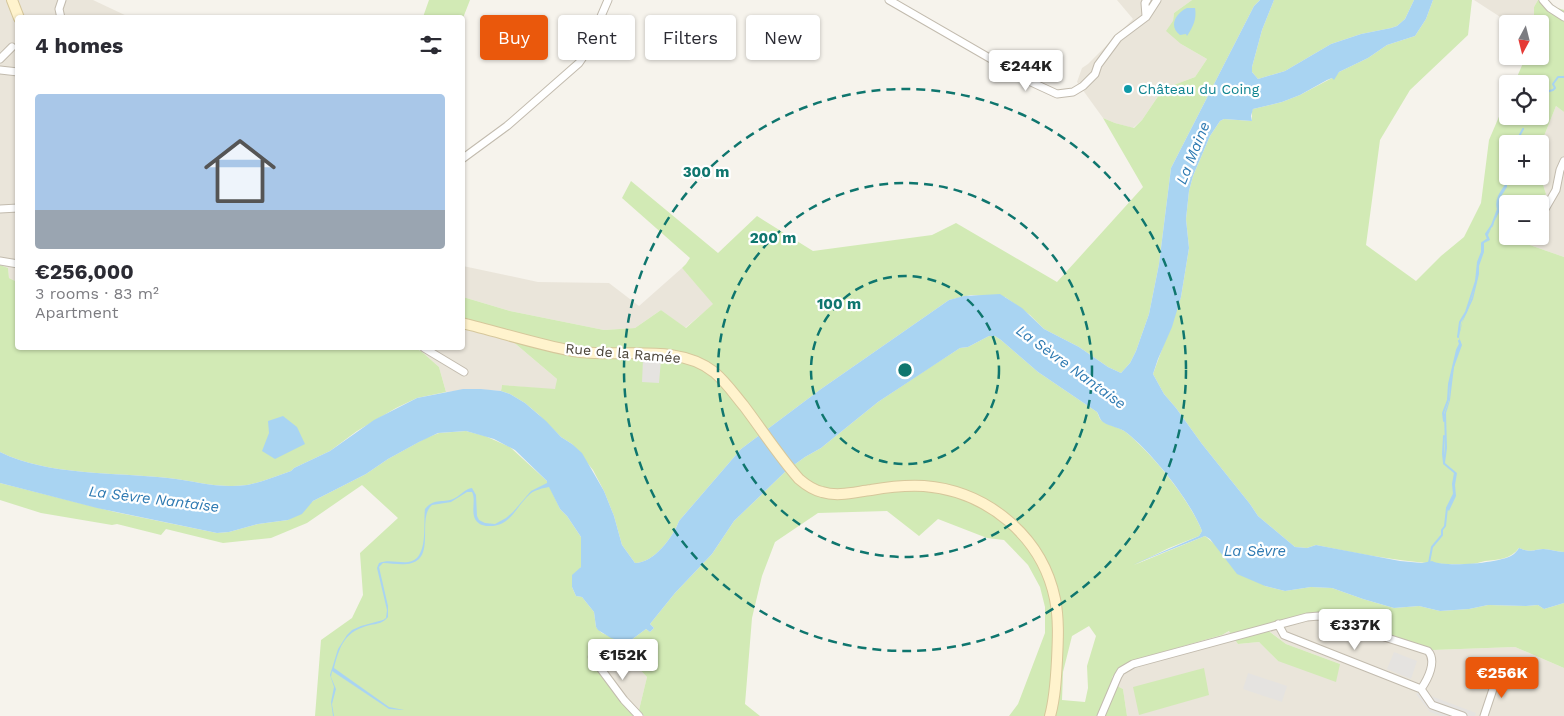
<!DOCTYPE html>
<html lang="en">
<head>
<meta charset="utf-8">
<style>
	body { margin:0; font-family:"Work Sans",sans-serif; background:#f7f7f7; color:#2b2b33; height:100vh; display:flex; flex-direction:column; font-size:19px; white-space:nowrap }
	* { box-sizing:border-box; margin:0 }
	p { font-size:16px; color:#7c7c81 }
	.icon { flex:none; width:28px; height:28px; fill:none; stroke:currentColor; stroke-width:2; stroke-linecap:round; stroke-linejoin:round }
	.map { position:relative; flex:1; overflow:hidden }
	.panel { position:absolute; left:15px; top:15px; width:450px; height:335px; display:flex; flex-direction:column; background:#fff; border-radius:5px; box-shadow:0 1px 4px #0004 }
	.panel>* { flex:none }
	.top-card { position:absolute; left:480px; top:15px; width:475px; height:45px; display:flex; gap:10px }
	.needle { width:32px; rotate:187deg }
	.controls { position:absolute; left:1499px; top:15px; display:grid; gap:10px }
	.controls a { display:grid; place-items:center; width:50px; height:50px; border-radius:5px; background:#fff; box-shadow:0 1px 4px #0004; font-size:25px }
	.price { position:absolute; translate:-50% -42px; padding:0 11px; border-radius:5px; background:#fff; color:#222; font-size:16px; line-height:32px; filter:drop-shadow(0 1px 2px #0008) }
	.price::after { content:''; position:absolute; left:50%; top:30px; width:15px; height:11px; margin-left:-8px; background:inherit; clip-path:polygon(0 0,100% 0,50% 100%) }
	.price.current { background:#ea580c; color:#fff }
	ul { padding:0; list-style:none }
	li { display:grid; align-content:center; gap:10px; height:265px; padding:0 20px }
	li span { display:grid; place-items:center; height:155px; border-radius:5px; color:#555 }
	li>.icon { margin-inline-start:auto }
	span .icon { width:90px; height:90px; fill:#fffc; stroke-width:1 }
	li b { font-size:21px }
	h2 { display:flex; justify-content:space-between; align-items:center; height:60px; padding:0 20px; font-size:21px }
	.tag { padding:0 18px; border-radius:5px; background:#fff; box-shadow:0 1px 4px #0004; font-size:18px; line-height:45px }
	.tag.current { background:#ea580c; color:#fff }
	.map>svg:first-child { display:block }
</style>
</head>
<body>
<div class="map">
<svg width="1564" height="716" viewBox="0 0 1564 716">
	<rect width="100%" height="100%" fill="#f6f3ec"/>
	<path fill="#eae5da" d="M0,0H93L129,17L18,18L17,282L9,278L8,268L0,265Z
		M1117,0H1192L1174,13L1173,21L1181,44L1207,59L1195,77L1163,89L1142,120L1133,128L1115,123L1103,118L1077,82L1082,68L1088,64L1133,19Z
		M1474,0H1538L1534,7V22H1508Z
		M1556,106L1564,112V257L1527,244L1525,236H1540V204L1546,194L1540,175V146Z
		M463,266L538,282L609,283L639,306L682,268L714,304L685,328L661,310L635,328L604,330L510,311L463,297Z
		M463,328L511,340L557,379L556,390L502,385L501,391L473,389L446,392L439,367L421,351L414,348H462Z
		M1318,613L1433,650L1515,647L1564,668V716H1127L1123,689L1119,687L1112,677L1131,661L1222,635L1230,631L1238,644L1259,642L1278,661L1340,664L1286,644L1261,625Z
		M620,649L647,677L639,710L644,716H633L598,669Z"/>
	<path fill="#d2eab5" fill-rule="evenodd" d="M429,0H470L463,18L423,17Z
		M1192,0H1260L1254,6L1171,168L1159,264L1149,314L1136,351L1130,363L1121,373L1108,367L1079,347L1044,329L1030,315L1005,297L971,295L949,300L821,389L741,449L679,521C673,537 654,563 635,563L622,545L614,516L604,491L593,470L572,444L561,437L538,414L525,403L510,394L501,391L502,385L555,389L557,379L511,340L463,328V297L510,311L604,330L635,328L661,310L686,328L713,304L682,268L686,264L690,258L622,198L631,181L718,253L757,216L813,251L932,235L956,223L1057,282L1143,187L1103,118L1115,123L1134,128L1142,120L1163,89L1195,77L1207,59L1181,44L1166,31L1173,21L1174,13Z
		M1274,0H1414L1405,19L1397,26L1391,28L1361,34L1331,44L1285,71L1258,79L1252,72V67L1262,30Z
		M1433,0H1472L1468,35L1410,90L1380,140L1366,245L1416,281L1441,256L1464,237L1481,203L1489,140L1507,98L1508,116H1540V84H1514L1526,56H1540V24H1534V7L1538,0H1547L1551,6L1564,10V112L1556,106L1540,146V144H1508V176H1540V175L1546,194L1540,204H1508V236H1525L1527,244L1564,257V552C1557,552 1550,549 1543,549C1532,550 1531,553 1519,548C1511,559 1498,560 1485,561C1480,562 1475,564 1470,564C1417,566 1367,555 1316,545L1307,548L1295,547L1258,516L1250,504L1202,444L1176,408L1164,394L1153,374L1181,297L1189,248L1186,219L1189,191L1193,176L1210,136L1220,121L1224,119L1252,121V111L1253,109L1282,102L1300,95L1332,78L1339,72L1368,58L1387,45L1415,36L1426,19Z
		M0,265L8,268L9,278L17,282L18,348H268L283,349L286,348H414L421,351L439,367L446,392L417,398L396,408L357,431L330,451L294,468L291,471C277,476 262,482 247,485C220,489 195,481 168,478C115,472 48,476 0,452Z
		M989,336H995L1001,340L1038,372L1097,412C1098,414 1099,417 1100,419C1105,425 1121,427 1127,433C1154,456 1189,499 1202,531L1199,536L1169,548L1134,565L1205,536L1265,586L1285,591L1311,587L1332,588L1363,599L1394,608L1419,606L1440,611L1469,609L1488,605L1526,606L1538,605L1544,609L1564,603V668L1515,647L1433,650L1318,613L1262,626L1286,644L1340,664L1336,682L1278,661L1259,642L1238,644L1229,631L1222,635L1131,661L1112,677L1119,687L1123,689L1127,716H1009L1018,704L1045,633V607L1040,587L1028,565L1004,540L987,538L938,519L919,536L887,511L818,513L775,542L762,576L752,618L745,704L760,716H644L639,710L647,677L620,649L598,669L633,716H315L321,640L352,618L363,595L360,553L398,518L362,485L307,523L271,538L223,543L166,529L161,535L117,524L112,525L41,513L0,500V483L115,512L217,533L229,532L258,524L288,520L313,501L366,474L388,459L426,438L439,433L466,431L485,436L510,447L547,481L560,509L567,516L581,537V567L572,587L576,596L582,597L594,612L596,627L602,633L627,643L646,629L650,632L654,628L650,624L675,593L712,554L734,521L787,470L805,457L821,448L878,402L929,368L960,348L968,347ZM1089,626L1096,636L1087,666L1088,688L1085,702L1062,700L1063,672L1072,636Z
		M1204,668L1209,695L1139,715L1133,687Z"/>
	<path fill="#e5e3e0" d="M643,359L661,360L659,383L642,382Z
		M1394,652L1417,661L1411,679L1387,669Z
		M1248,673L1287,686L1282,702L1243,689Z
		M1424,688L1431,696L1476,713L1475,716H1441L1430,712L1416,694Z"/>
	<path fill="#a9d4f2" d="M1260,0H1274L1262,30L1252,67V72L1258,79L1285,71L1331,44L1361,34L1391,28L1397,26L1405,19L1414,0H1433L1426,19L1415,36L1387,45L1368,58L1339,72L1334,80L1332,78L1327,80L1300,95L1282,102L1253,109L1251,116L1252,121L1224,119L1220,121L1210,136L1193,176L1189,191L1186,219L1189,248L1181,297L1172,327L1158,359L1153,374L1164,394L1176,408L1202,444L1250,504L1258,516L1295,547L1307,548L1316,545L1400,561L1422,563L1432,561C1444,568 1504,563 1514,554C1516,552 1518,550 1519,548C1531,553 1532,550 1543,549C1550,549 1557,552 1564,552V603L1544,609L1538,605L1526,606L1488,605L1469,609L1440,611L1419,606L1394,608L1363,599L1332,588L1311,587L1285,591L1265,586L1237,574L1210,539L1205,536L1132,565L1199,536L1202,531C1190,500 1153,454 1127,433C1120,427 1110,427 1103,422C1100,420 1099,415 1097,412L1038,372L1001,340L995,336H989L968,347L960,348L878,402L821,448L805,457L787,470L734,521L712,554L675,593L650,624L654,628L650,632L646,629L627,643L611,638L598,630L596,627L594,612L582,597L576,596L572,587V575L581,567V537L567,516L560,509L549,487C543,488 535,490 530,494C516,506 511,527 488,526C483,526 478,524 475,519C471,510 476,500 472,492H467L451,502L432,505C416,518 438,561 407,564C399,565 391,563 383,563L379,567L388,606V617C383,623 377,624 370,625C345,631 340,645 334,668L389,707L404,710H402L389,709L332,671L331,677L336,689L332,704L334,716H333L331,702L334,687L330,675L338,649L347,635L352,630L361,626L383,620L386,618L387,610L377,568L379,563C388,559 398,563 408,562C429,560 423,524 425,509C435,497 444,504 455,498C461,495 465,489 472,488L476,495L477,516L479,520L485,523L495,524L506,518L513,512L531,491L547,483V481L515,450L494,439L466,431L438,433L419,442L388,459L366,474L313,501L302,514L288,520L258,524L229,532L217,533L97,508L0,483V452C48,476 115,472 168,478C195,481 220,489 247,485C262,482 277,476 291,471L294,468L330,451L374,420L417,398L463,389H481L501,391L510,394L525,403L546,421L561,437L572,444L582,453L604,491L614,516L622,545L635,563C654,563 673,537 679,521L741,449L821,389L949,300L964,296L1000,294L1022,308L1044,329L1079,347L1108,367L1121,373L1130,363L1136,351L1149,314L1159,264L1171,168L1254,6Z
		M1187,8H1195C1197,19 1193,27 1187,36L1186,34L1180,35C1168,26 1176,13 1187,8Z
		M1509,176H1511L1507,182V187C1503,194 1496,201 1500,210L1488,235L1490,240L1484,243V252L1479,266V274L1473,299L1462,323L1459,337L1462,345L1454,367L1450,400L1446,413L1447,448L1445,463L1457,473L1455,485L1456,496L1449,511L1447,509L1454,494L1453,485L1455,474L1443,464L1445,446L1444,414L1449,401L1450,383L1457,350L1460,345C1456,328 1467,313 1472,297C1476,285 1476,274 1478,263C1480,256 1482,251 1483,243L1488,240L1486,235L1493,226L1498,210C1495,201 1501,193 1506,186L1505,182Z
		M283,416L297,427L305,444L275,459L262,451L269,433L268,421Z"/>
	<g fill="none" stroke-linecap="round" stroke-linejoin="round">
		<path stroke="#a9d4f2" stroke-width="2" d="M1540,99L1545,98L1546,92L1553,90L1555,88L1553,84L1558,77H1564
			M1515,144L1523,129
			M1458,337L1460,322L1466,312L1476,281L1478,262L1482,252V243L1488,239L1486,234L1492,225L1498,209C1495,200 1501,192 1506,185L1505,181L1508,176
			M1444,421L1443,413L1448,400L1449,384L1457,350L1460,344L1459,341
			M1444,463L1443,454L1444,436
			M1429,563L1432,547L1442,535V530L1445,526L1447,508L1454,494L1453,484L1455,473"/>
		<defs>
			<path id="minor" d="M889,0L1031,82L1057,94L1073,92L1083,86L1095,74L1098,65L1118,38L1146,17L1157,0
				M1543,0L1550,8L1564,17
				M1146,16L1145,3L1147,0
				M61,18L59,9L62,0
				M0,59L12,47
				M0,70L18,72
				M462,159L507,126L579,63L590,47L596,28L608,0
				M0,209L18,208
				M1541,216L1556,190L1560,170L1564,161
				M0,261L18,264
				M424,348L464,372
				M1278,624L1284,635L1421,689
				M592,657L624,700L639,716
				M1101,716L1118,676L1121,671L1133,664L1307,617L1319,616L1428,651C1437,661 1428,679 1421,689L1432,705L1463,716
				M1484,716L1498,674"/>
			<path id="secondary" d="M12,0L19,18
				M462,323C499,332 536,344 573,351C618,359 676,342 714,372C726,382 734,394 744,406C762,430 779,456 799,479C806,485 813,490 822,492C838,497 855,492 871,490C888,487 906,485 924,486C987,491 1042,536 1055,599C1059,619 1058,639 1057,660C1056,679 1055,698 1050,716"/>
		</defs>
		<use href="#minor" stroke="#c2bbae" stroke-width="9"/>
		<use href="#secondary" stroke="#d6c79b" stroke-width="12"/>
		<use href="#minor" stroke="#fff" stroke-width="7"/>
		<use href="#secondary" stroke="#fff3cd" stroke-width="10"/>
	</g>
	<g fill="none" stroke="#0f766e" stroke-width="2.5" stroke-dasharray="9 6">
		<circle cx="905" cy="370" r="94"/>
		<circle cx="905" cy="370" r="187"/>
		<circle cx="905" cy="370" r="281"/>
	</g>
	<circle fill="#0f9aa8" stroke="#fff" stroke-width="2" cx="1128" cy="89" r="5"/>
	<g text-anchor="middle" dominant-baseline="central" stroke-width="4.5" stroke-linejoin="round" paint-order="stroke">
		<g font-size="14" fill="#0d838f" stroke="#fff" text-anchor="start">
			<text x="1138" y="89">Château du Coing</text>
		</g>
		<g font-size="14" fill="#4b4439" stroke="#fff">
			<text transform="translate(623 353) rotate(5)">Rue de la Ramée</text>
		</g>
		<g font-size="15" font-style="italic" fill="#2e7ab2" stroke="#fff">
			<text transform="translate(1193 153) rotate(-68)">La Maine</text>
			<text transform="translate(1071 367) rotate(36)">La Sèvre Nantaise</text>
			<text transform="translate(154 499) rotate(7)">La Sèvre Nantaise</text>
			<text x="1255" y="551">La Sèvre</text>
		</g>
	</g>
	<circle cx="905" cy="370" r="8" fill="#0f766e" stroke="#fff" stroke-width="2.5"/>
	<g font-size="15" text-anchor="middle" font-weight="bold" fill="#0f766e" stroke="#fff" stroke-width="4.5" stroke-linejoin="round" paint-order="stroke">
		<text x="706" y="177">300 m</text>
		<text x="773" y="243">200 m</text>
		<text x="839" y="309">100 m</text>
	</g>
</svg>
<div class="controls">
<a><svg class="needle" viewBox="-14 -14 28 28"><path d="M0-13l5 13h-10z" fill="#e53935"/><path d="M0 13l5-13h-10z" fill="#7c7c81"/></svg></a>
<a><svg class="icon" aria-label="locate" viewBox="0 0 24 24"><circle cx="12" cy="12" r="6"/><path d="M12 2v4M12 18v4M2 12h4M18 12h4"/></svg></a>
<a>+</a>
<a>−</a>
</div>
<b class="price" style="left:1026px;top:92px">€244K</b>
<b class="price" style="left:1355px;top:651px">€337K</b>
<b class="price" style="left:623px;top:681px">€152K</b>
<b class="price current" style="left:1502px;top:699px">€256K</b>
<div class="top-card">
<a class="tag current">Buy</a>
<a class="tag">Rent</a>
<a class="tag">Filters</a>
<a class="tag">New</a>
</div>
<section class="panel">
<h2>4 homes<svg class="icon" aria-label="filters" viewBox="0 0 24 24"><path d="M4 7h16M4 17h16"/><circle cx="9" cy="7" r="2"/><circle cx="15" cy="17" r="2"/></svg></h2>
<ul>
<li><span style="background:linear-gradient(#a9c7e8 75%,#9aa5b1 0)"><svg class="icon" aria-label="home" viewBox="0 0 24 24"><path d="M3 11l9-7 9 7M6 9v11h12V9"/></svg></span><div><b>€256,000</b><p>3 rooms · 83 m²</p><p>Apartment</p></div></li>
</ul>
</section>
</div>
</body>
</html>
